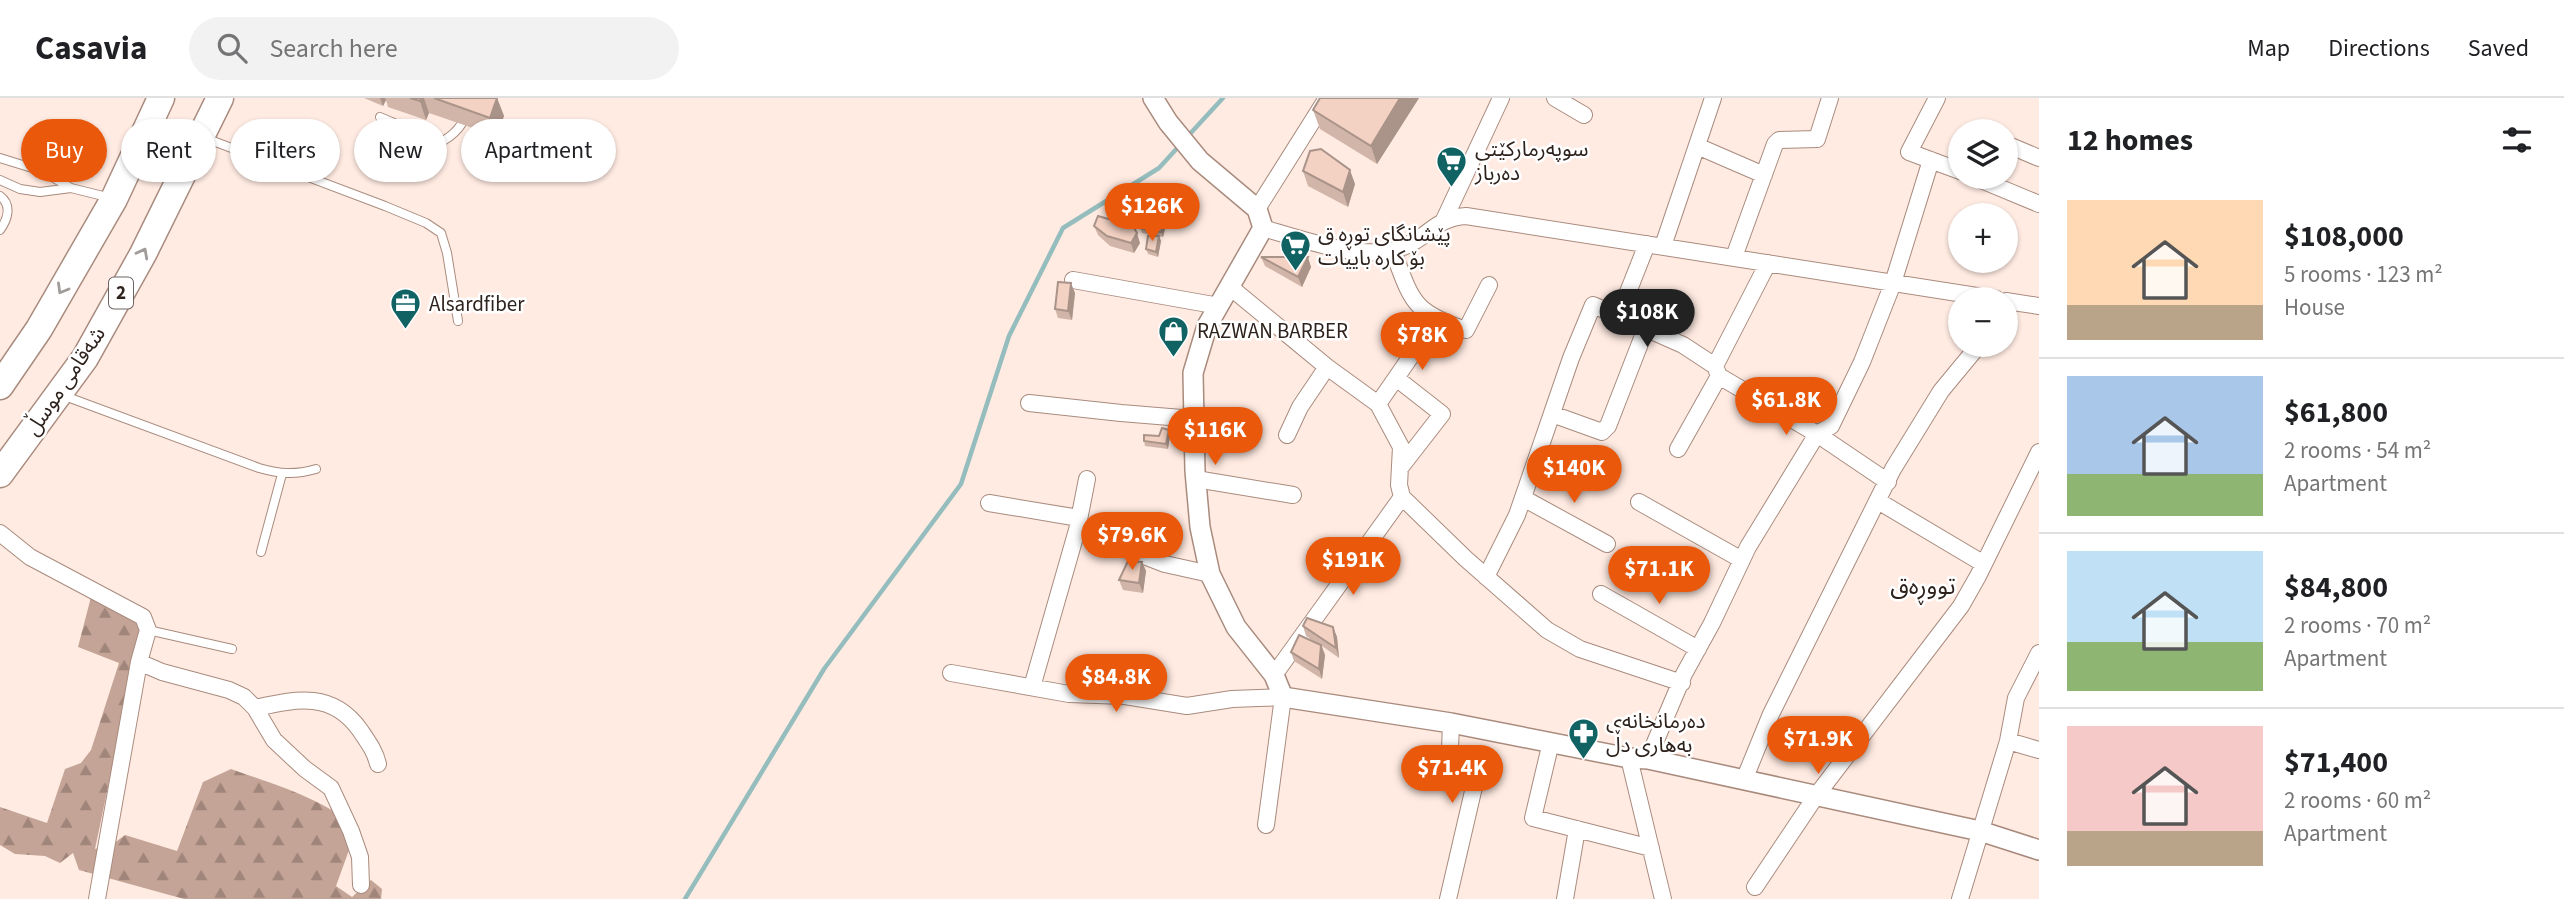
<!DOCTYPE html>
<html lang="en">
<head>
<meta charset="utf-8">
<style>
	body { margin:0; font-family:"Source Sans 3","Noto Sans Arabic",sans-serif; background:#f2f2f2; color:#202124; height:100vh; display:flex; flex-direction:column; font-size:26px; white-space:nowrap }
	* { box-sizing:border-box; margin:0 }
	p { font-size:23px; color:#757577 }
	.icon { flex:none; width:38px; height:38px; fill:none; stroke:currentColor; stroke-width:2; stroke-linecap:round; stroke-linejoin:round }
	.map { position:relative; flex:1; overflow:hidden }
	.details { display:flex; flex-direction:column; background:#fff; width:525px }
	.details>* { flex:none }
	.banner { position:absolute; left:21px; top:21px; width:665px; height:63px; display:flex; gap:14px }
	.buttons { position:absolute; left:1948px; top:21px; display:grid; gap:14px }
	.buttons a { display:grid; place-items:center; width:70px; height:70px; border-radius:50%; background:#fff; box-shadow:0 2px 5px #0004; font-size:35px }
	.price { position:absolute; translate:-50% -60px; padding:0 16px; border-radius:24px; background:#ea580c; color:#fff; font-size:23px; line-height:46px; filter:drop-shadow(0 2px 4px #0008) }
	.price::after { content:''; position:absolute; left:50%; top:42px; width:21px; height:16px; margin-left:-10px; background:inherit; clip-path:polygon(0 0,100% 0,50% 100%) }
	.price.selected { background:#222; color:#fff }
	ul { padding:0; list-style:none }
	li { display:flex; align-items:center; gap:21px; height:175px; padding:0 28px }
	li+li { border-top:2px solid #e0e0e0 }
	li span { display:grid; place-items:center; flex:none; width:196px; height:140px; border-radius:0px; color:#555 }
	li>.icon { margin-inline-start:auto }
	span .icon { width:84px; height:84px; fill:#fffc; stroke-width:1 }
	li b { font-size:30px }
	h2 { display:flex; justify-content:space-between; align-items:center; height:84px; padding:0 28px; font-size:30px }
	.pill { padding:0 24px; border-radius:32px; background:#fff; box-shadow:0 2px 5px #0004; font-size:24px; line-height:63px }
	.pill.selected { background:#ea580c; color:#fff }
	header { display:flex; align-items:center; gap:42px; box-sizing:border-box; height:98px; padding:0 35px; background:#fff; border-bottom:2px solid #e0e0e0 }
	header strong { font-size:33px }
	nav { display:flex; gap:38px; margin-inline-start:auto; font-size:24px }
	.search { width:490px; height:63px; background:#f2f2f2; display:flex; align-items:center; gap:18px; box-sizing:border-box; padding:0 24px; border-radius:38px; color:#757577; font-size:26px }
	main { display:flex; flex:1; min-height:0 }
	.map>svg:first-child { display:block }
</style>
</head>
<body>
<header>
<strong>Casavia</strong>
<div class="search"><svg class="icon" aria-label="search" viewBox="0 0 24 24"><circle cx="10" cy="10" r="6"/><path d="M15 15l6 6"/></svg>Search here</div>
<nav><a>Map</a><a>Directions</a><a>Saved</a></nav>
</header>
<main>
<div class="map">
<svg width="2039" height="801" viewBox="0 0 2039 801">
	<defs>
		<pattern id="forest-firs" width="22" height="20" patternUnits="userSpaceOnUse" patternTransform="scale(1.75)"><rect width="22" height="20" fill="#c4a496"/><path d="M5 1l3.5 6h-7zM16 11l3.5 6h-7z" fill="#a0857a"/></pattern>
	</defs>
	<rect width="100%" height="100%" fill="#ffebe2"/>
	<path fill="url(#forest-firs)" d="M91,499L137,523L140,535L95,751L117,743L125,737L177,753L203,684L231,671C276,687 320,699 357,730L336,788L352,799L371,782L382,791L381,801H184L79,772L73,755L60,765L45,758L15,756L0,747V709L47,725L65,671L81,665L91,652L119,565L78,549Z"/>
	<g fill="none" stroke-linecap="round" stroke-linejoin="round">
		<path stroke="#95bdbd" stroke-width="4.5" d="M1188,38L1223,0
			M685,801L824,571L961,386L1009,238L1063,130L1159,70L1180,47"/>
		<defs>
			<path id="service" d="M380,19L420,36L443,43C460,33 469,19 467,0
				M205,40L385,108L426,125L441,135L447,155L458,223
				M0,60L42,73L71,90
				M0,82L20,91L40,94L71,90L111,100
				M0,98C12,107 8,121 0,132
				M62,297L259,370C280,376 295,377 316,371
				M261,454L282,376
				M148,532L232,551"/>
			<path id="minor" d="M1555,0L1584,17
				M1937,0L1909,54L1960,73
				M2006,46L2039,60
				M1697,48L1764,77
				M1974,79L2039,106
				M1257,111L1327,0
				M1444,122L1501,0
				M1263,130C1302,141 1365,165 1403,149C1429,139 1435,120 1466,118L1996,201
				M1663,148L1713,0
				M1393,153C1412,203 1412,214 1466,232L1489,187
				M1734,159L1775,46L1779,42L1817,41L1830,0
				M1073,182L1219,208
				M1230,189L1327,269L1378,306L1401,349L1399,387L1402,399L1466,461L1547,532L1580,551L1682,585
				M2006,203L2039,208
				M1619,217L1647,146
				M1715,268L1768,165
				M1396,280L1442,316L1400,370
				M1029,305L1121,315L1194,321
				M1378,306L1436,222
				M1552,316L1602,334L1608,328L1646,230
				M1287,337L1300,309L1327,269
				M1678,351L1719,278
				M1196,381L1293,397
				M1523,400L1607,446
				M1878,403L1984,466
				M1639,404L1742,462
				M989,405L1079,420
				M1077,432L1165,466L1210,476
				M0,435L30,459L143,519L148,532L139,564L97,801
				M1486,479L1517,417L1571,260L1593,207L1683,247L1715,268L1719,278L1817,336L1888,384
				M1601,496L1698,551
				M139,564L162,574L229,592L244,599L255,610L274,642L305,671L331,690L351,733L360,759L361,787
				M951,575L1069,596L1125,598L1187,608L1232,601L1283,599L1266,727
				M1274,577L1402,399
				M1032,589L1077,432L1087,381
				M255,610C297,601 332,593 360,632C368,644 375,653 378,666
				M2008,643L2039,652
				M1551,644L1533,720L1651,750
				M1629,660L1663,801
				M1648,661L1684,576L1712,525L1748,449L1817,336L1831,328L1862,264L1893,185L1931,62
				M1744,682L1771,616L1893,371L1941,293L1979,247
				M1755,789L1816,698L1961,508L1978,478L2039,354
				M1448,801L1474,689C1471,675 1460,660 1450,651L1451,625
				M1565,801L1577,731
				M1960,801L2008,643L2016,600L2039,555"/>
			<path id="tertiary" d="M1153,0L1168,24L1200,63L1257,111L1263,130L1207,228L1193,275L1195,373L1200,429L1210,476L1236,529L1274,577L1283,599L1451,625L1629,660L1648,661L1980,733L2039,752"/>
			<path id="trunk" d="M0,288L39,231L114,101L161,0
				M0,376L85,260L143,156L220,0"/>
		</defs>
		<use href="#service" stroke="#a98b7e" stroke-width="10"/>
		<use href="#minor" stroke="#a98b7e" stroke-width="18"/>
		<use href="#tertiary" stroke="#a98b7e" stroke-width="22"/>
		<use href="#trunk" stroke="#a98b7e" stroke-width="29"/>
		<use href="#service" stroke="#fff" stroke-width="8"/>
		<use href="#minor" stroke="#fff" stroke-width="16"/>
		<use href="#tertiary" stroke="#fff" stroke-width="19"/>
		<use href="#trunk" stroke="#fff" stroke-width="26"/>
	</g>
	<path fill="#d1b5a8" d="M364,0H497L504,18L496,38L429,15L426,22L388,9L386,2L383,8Z
		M1320,0H1419L1377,66L1320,31L1313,12Z
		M1303,73L1355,86L1348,109L1308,88Z
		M1094,128L1140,145L1134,155L1110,148L1098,137Z
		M1140,130L1165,131L1163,139L1142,135Z
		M1161,143L1158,159L1148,156L1146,151Z
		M1261,159L1311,169L1302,189L1265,168Z
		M1075,195L1072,222L1058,220L1055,211Z
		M1169,332L1170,337L1168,351L1145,348L1144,343L1159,338Z
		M1142,464L1146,473L1143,495L1123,492L1119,482Z
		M1303,528L1333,529L1337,539L1339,560L1322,548L1325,557L1322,581L1294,563L1291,554L1320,547L1306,538Z"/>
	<path fill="#aa9388" d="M380,0H385L386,2L383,8Z
		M421,0H424L429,15L426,22L420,3Z
		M497,0L504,18L496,38L490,20Z
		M1400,0H1419L1377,66L1371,48Z
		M1350,72L1355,86L1348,109L1343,94Z
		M1164,126L1165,131L1163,139L1161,134Z
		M1137,135L1140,145L1134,155L1131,145Z
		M1159,138L1161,143L1158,159L1156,154Z
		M1308,159L1311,169L1302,189L1298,179Z
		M1071,185L1075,195L1072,222L1068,213Z
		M1169,332L1170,337L1168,351L1166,346Z
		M1142,464L1146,473L1143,495L1139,485Z
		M1333,529L1337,539L1339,560L1336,550Z
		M1321,547L1325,557L1322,581L1319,571Z"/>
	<path fill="#f3d2c3" stroke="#aa9388" stroke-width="2" d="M410,0H421L420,3Z
		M434,0H497L490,20Z
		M1320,0H1400L1371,48L1313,12Z
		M1321,51L1350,72L1343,94L1303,73L1310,53Z
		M1098,118L1133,128L1137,135L1131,145L1107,138L1094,128Z
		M1144,120L1164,126L1161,134L1140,130Z
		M1148,138H1159L1156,154L1146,151Z
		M1261,159H1308L1298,179Z
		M1058,184L1071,185L1068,213L1055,211Z
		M1162,330L1169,332L1166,346L1144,343V337L1159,338Z
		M1128,463L1142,464L1139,485L1119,482Z
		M1307,520L1333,529L1336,550L1303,528Z
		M1299,537L1321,547L1319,571L1291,554Z"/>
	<defs><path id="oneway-chevron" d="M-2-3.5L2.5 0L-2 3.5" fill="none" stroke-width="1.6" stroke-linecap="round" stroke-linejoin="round" transform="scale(1.75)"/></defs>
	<g stroke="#a19c99">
		<use href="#oneway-chevron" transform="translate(143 155) rotate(-62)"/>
		<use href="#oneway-chevron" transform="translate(62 191) rotate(120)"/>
	</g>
	<defs>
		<symbol id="supermarket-pin" viewBox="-11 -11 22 30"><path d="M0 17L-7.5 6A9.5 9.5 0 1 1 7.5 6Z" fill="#106263" stroke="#fff"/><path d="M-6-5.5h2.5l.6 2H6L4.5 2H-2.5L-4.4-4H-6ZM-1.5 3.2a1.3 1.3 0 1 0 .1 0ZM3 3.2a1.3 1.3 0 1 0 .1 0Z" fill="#fff"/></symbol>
		<symbol id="office-pin" viewBox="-11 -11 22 30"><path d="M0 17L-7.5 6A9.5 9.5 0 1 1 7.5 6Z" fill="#106263" stroke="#fff"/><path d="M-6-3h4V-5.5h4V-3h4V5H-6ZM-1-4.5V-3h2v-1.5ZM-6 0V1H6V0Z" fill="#fff"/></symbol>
		<symbol id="shop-pin" viewBox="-11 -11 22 30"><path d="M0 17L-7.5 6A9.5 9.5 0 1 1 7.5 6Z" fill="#106263" stroke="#fff"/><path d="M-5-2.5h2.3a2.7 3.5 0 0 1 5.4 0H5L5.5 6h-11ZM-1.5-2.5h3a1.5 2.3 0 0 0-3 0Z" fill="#fff"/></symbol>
		<symbol id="pharmacy-pin" viewBox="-11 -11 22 30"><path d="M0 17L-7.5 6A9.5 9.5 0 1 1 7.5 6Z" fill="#106263" stroke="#fff"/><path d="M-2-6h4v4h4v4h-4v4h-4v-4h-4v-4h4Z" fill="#fff"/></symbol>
	</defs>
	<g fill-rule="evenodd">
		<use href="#supermarket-pin" x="1434" y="46" width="35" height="47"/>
		<use href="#supermarket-pin" x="1278" y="130" width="35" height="47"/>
		<use href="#office-pin" x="388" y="188" width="35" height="47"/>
		<use href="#shop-pin" x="1156" y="216" width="35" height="47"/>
		<use href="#pharmacy-pin" x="1566" y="618" width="35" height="47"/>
	</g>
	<g text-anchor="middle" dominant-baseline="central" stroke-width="5" stroke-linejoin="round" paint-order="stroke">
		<rect fill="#fff" stroke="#6d6461" stroke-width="2" x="109" y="179.5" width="24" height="31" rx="5"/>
		<g font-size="19" font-weight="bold" fill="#2e221d">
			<text x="121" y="195">2</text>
		</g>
		<g font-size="21" fill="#2e221d" stroke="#fff" text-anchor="start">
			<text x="1475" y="51">سوپەرمارکێتی<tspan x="1475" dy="24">دەرباز</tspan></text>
			<text x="1318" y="136">پێشانگای توڕه ق<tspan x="1318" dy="24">بۆ کاره باییات</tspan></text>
			<text x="429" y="206">Alsardfiber</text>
			<text x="1197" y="233">RAZWAN BARBER</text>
			<text x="1606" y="623">دەرمانخانەی<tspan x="1606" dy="24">بەهاری دڵ</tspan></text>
		</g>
		<g font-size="21" fill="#2e221d" stroke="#fff">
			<text transform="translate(65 283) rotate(-56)">شەقامی موسڵ</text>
		</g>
		<g font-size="24" fill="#2e221d" stroke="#fff">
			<text x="1923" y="488">تووڕەق</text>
		</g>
	</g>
</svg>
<div class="buttons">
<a><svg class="icon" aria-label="layers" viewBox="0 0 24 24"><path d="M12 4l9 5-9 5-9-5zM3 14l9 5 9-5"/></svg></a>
<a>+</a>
<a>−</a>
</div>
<b class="price" style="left:1152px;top:145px">$126K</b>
<b class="price selected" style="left:1647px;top:251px">$108K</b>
<b class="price" style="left:1422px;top:274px">$78K</b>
<b class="price" style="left:1786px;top:339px">$61.8K</b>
<b class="price" style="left:1215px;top:369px">$116K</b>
<b class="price" style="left:1574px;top:407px">$140K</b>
<b class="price" style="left:1132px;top:474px">$79.6K</b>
<b class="price" style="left:1353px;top:499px">$191K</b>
<b class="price" style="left:1659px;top:508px">$71.1K</b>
<b class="price" style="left:1116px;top:616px">$84.8K</b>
<b class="price" style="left:1818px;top:678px">$71.9K</b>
<b class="price" style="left:1452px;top:707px">$71.4K</b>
<div class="banner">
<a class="pill selected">Buy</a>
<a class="pill">Rent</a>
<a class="pill">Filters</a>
<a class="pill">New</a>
<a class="pill">Apartment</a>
</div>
</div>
<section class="details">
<h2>12 homes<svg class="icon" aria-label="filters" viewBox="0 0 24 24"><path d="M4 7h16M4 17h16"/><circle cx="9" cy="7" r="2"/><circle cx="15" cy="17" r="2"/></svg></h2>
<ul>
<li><span style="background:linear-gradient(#ffd9b3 75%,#b9a48a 0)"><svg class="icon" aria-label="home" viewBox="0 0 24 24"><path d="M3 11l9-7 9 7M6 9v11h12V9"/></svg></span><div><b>$108,000</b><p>5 rooms · 123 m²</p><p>House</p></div></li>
<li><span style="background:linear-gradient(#a9c7e8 70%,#8fb573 0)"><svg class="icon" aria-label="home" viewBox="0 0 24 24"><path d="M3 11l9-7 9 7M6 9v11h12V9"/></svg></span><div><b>$61,800</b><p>2 rooms · 54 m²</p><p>Apartment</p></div></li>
<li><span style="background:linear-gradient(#bfe0f5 65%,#8fb573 0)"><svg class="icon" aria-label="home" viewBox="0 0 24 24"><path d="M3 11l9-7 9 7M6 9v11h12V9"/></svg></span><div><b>$84,800</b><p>2 rooms · 70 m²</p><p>Apartment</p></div></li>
<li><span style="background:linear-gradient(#f6c9c9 75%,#b9a48a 0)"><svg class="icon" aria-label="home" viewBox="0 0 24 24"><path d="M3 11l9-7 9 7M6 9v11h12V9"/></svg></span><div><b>$71,400</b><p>2 rooms · 60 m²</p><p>Apartment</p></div></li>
</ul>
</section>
</main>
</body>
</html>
